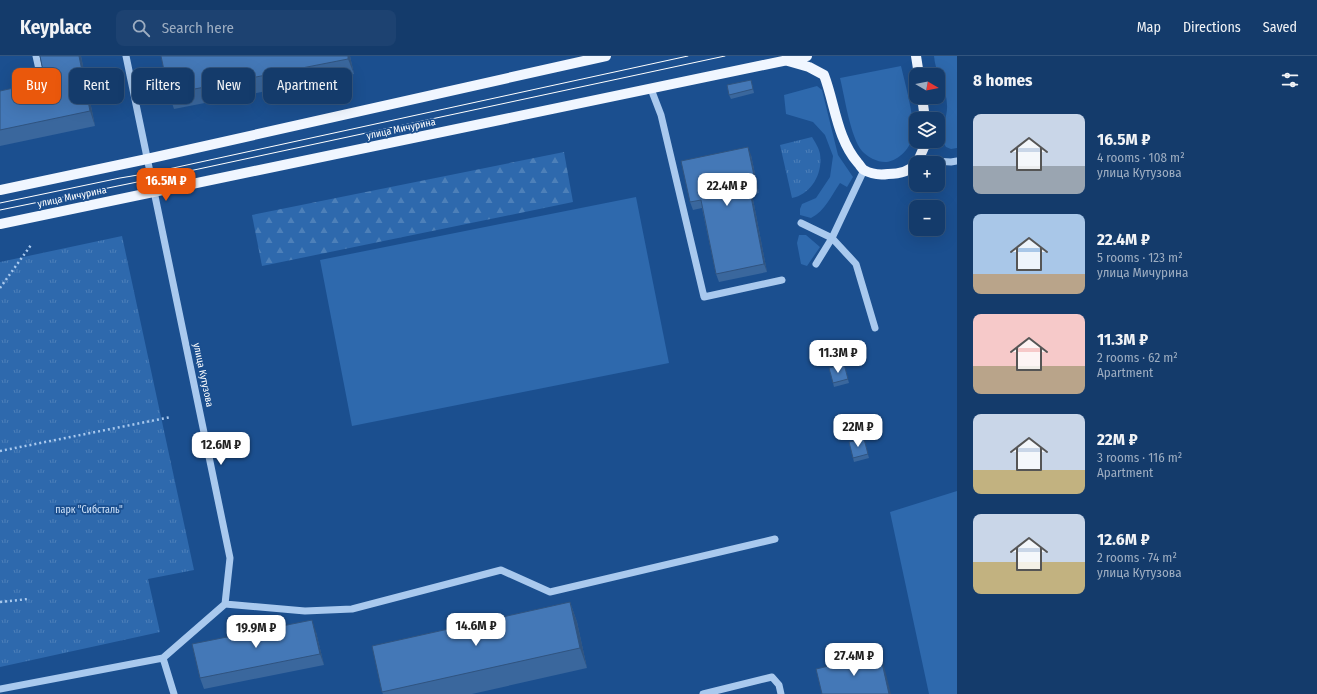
<!DOCTYPE html>
<html lang="en">
<head>
<meta charset="utf-8">
<style>
	body { margin:0; font-family:"Fira Sans Condensed",sans-serif; background:#1d4271; color:#f1f3f6; height:100vh; display:flex; flex-direction:column; font-size:15px; white-space:nowrap }
	* { box-sizing:border-box; margin:0 }
	p { font-size:13px; color:#9dadc1 }
	.icon { flex:none; width:22px; height:22px; fill:none; stroke:currentColor; stroke-width:2; stroke-linecap:round; stroke-linejoin:round }
	.map { position:relative; flex:1; overflow:hidden }
	.drawer { display:flex; flex-direction:column; background:#143b6b; width:360px }
	.drawer>* { flex:none }
	.top-card { position:absolute; left:12px; top:12px; width:380px; height:36px; display:flex; gap:8px }
	.needle { width:26px; rotate:100deg }
	.tools { position:absolute; left:909px; top:12px; display:grid; gap:8px }
	.tools a { display:grid; place-items:center; width:36px; height:36px; border-radius:8px; background:#143b6b; box-shadow:0 4px 16px #0002,0 0 0 1px #33557e; font-size:20px }
	.price { position:absolute; translate:-50% -34px; padding:0 9px; border-radius:8px; background:#fff; color:#222; font-size:13px; line-height:26px; filter:drop-shadow(0 1px 2px #0008) }
	.price::after { content:''; position:absolute; left:50%; top:24px; width:12px; height:9px; margin-left:-6px; background:inherit; clip-path:polygon(0 0,100% 0,50% 100%) }
	.price.selected { background:#ea580c; color:#fff }
	ul { padding:0; list-style:none }
	li { display:flex; align-items:center; gap:12px; height:100px; padding:0 16px }
	li span { display:grid; place-items:center; flex:none; width:112px; height:80px; border-radius:8px; color:#555 }
	li>.icon { margin-inline-start:auto }
	span .icon { width:48px; height:48px; fill:#fffc; stroke-width:1 }
	li b { font-size:17px }
	h2 { display:flex; justify-content:space-between; align-items:center; height:48px; padding:0 16px; font-size:17px }
	.tag { padding:0 14px; border-radius:8px; background:#143b6b; box-shadow:0 4px 16px #0002,0 0 0 1px #33557e; font-size:14px; line-height:36px }
	.tag.selected { background:#ea580c; color:#fff }
	header { display:flex; align-items:center; gap:24px; box-sizing:border-box; height:56px; padding:0 20px; background:#143b6b; border-bottom:1px solid #33557e }
	header strong { font-size:19px }
	nav { display:flex; gap:22px; margin-inline-start:auto; font-size:14px }
	.search { width:280px; height:36px; background:#1d4271; display:flex; align-items:center; gap:10px; box-sizing:border-box; padding:0 14px; border-radius:8px; color:#9dadc1; font-size:15px }
	main { display:flex; flex:1; min-height:0 }
	.map>svg:first-child { display:block }
</style>
</head>
<body>
<header>
<strong>Keyplace</strong>
<div class="search"><svg class="icon" aria-label="search" viewBox="0 0 24 24"><circle cx="10" cy="10" r="6"/><path d="M15 15l6 6"/></svg>Search here</div>
<nav><a>Map</a><a>Directions</a><a>Saved</a></nav>
</header>
<main>
<div class="map">
<svg width="957" height="638" viewBox="0 0 957 638">
	<defs>
		<pattern id="forest-firs" width="22" height="20" patternUnits="userSpaceOnUse"><rect width="22" height="20" fill="#2e69ad"/><path d="M5 1l3.5 6h-7zM16 11l3.5 6h-7z" fill="#4d80b9"/></pattern>
		<pattern id="park-tufts" width="24" height="20" patternUnits="userSpaceOnUse"><rect width="24" height="20" fill="#2e69ad"/><path d="M3 7l-1-3M5 7V3M7 7l1-3M15 17l-1-3M17 17v-4M19 17l1-3" fill="none" stroke="#4d80b9"/></pattern>
	</defs>
	<rect width="100%" height="100%" fill="#1b4f8f"/>
	<path fill="#2e69ad" d="M934,0H957V92L951,93L946,91C936,76 948,65 947,49C947,32 935,17 934,0Z
		M901,10C905,27 915,63 913,79C911,92 899,104 887,106C879,107 867,101 862,95C850,80 845,42 840,22Z
		M817,30L822,34L838,99L853,121L847,131L840,127C831,140 825,155 811,162L800,159V153L802,148L816,142L830,121L833,100L825,79L813,66L786,58L784,39Z
		M636,141L669,307L352,370L320,204Z
		M799,179H806L820,191L807,210L801,208L797,187Z
		M957,435V638H929L890,456Z"/>
	<path fill="url(#forest-firs)" d="M564,96L573,146L262,210L252,159Z"/>
	<path fill="url(#park-tufts)" d="M812,81C815,86 819,92 820,98C823,118 811,138 792,142L780,89Z
		M122,180L194,514L148,523L160,576L0,611V206Z"/>
	<g fill="none" stroke-linecap="round" stroke-linejoin="round">
		<path stroke="#a9c9ee" stroke-width="2.5" stroke-dasharray="2 3" stroke-linecap="butt" d="M0,232L31,189
			M0,395L171,361
			M0,546L28,543"/>
		<path stroke="#a9c9ee" stroke-width="7" d="M36,0L43,31L39,32
			M126,0L230,502L225,548L163,602L174,638
			M651,33L661,59L704,241L782,224
			M918,104L951,106L957,105
			M801,167L832,182L856,208L875,272
			M816,208L832,182L864,114
			M225,548L305,555L352,553L501,514L550,536L775,483
			M0,633L163,602
			M703,638L772,621L779,629L781,638"/>
		<path stroke="#f0f6ff" stroke-width="10" d="M916,0L919,19
			M788,5L809,11L824,19C835,48 837,83 858,107C860,109 862,113 864,114C871,118 881,119 888,118C898,118 909,116 916,108
			M922,41L925,63
			M917,107L925,89V85
			M0,134L147,103L606,0
			M0,168L807,0"/>
		<path stroke="#fff" stroke-width="1" d="M0,147L120,122L150,117L688,0
			M0,154L152,123L725,0"/>
	</g>
	<path fill="#3a679d" d="M81,0L95,70L0,90V35L45,25Z
		M161,0H350L354,18L174,53L169,38Z
		M751,24L754,37L731,43L729,39Z
		M751,99L759,137L752,138L767,216L719,226L716,218L702,152L693,154L690,146Z
		M845,312L849,327L834,331L833,327Z
		M865,387L869,402L854,406L853,402Z
		M570,546L577,566L587,612L472,638H383L382,636Z
		M316,576L324,609L204,633L200,622Z"/>
	<path fill="#305480" d="M79,0H81L95,70L90,55Z
		M348,0H350L354,18L348,3Z
		M748,91L751,99L759,137L756,129Z
		M749,130L752,138L767,216L764,208Z
		M570,546L577,566L587,612L580,592Z
		M312,564L316,576L324,609L320,598Z
		M880,598L884,610L891,638H889Z"/>
	<path fill="#4478b7" stroke="#305480" d="M40,0H79L90,55L0,74V35L45,25Z
		M161,0H348V3L169,38Z
		M751,24L753,33L729,39L727,29Z
		M748,91L756,129L749,130L764,208L716,218L701,144L690,146L681,105Z
		M844,308L848,323L833,327L829,312Z
		M864,383L868,398L853,402L849,386Z
		M570,546L580,592L382,636L372,590Z
		M312,564L320,598L200,622L192,588Z
		M880,598L889,638H822L816,613Z"/>
	<g text-anchor="middle" dominant-baseline="central" stroke-width="3.5" stroke-linejoin="round" paint-order="stroke">
		<g font-size="10" fill="#fff" stroke="#1b4f8f">
			<text transform="translate(401 73) rotate(-12)">улица Мичурина</text>
			<text transform="translate(72 141) rotate(-12)">улица Мичурина</text>
			<text transform="translate(203 319) rotate(78)">улица Кутузова</text>
		</g>
		<g font-size="10" fill="#cfe3fa" stroke="#1b4f8f">
			<text x="89" y="454">парк "Сибсталь"</text>
		</g>
	</g>
</svg>
<div class="tools">
<a><svg class="needle" viewBox="-14 -14 28 28"><path d="M0-13l5 13h-10z" fill="#e53935"/><path d="M0 13l5-13h-10z" fill="#9dadc1"/></svg></a>
<a><svg class="icon" aria-label="layers" viewBox="0 0 24 24"><path d="M12 4l9 5-9 5-9-5zM3 14l9 5 9-5"/></svg></a>
<a>+</a>
<a>−</a>
</div>
<b class="price selected" style="left:166px;top:146px">16.5M ₽</b>
<b class="price" style="left:727px;top:151px">22.4M ₽</b>
<b class="price" style="left:838px;top:318px">11.3M ₽</b>
<b class="price" style="left:858px;top:392px">22M ₽</b>
<b class="price" style="left:221px;top:410px">12.6M ₽</b>
<b class="price" style="left:476px;top:591px">14.6M ₽</b>
<b class="price" style="left:256px;top:593px">19.9M ₽</b>
<b class="price" style="left:854px;top:621px">27.4M ₽</b>
<div class="top-card">
<a class="tag selected">Buy</a>
<a class="tag">Rent</a>
<a class="tag">Filters</a>
<a class="tag">New</a>
<a class="tag">Apartment</a>
</div>
</div>
<section class="drawer">
<h2>8 homes<svg class="icon" aria-label="filters" viewBox="0 0 24 24"><path d="M4 7h16M4 17h16"/><circle cx="9" cy="7" r="2"/><circle cx="15" cy="17" r="2"/></svg></h2>
<ul>
<li><span style="background:linear-gradient(#c9d6e8 65%,#9aa5b1 0)"><svg class="icon" aria-label="home" viewBox="0 0 24 24"><path d="M3 11l9-7 9 7M6 9v11h12V9"/></svg></span><div><b>16.5M ₽</b><p>4 rooms · 108 m²</p><p>улица Кутузова</p></div></li>
<li><span style="background:linear-gradient(#a9c7e8 75%,#b9a48a 0)"><svg class="icon" aria-label="home" viewBox="0 0 24 24"><path d="M3 11l9-7 9 7M6 9v11h12V9"/></svg></span><div><b>22.4M ₽</b><p>5 rooms · 123 m²</p><p>улица Мичурина</p></div></li>
<li><span style="background:linear-gradient(#f6c9c9 65%,#b9a48a 0)"><svg class="icon" aria-label="home" viewBox="0 0 24 24"><path d="M3 11l9-7 9 7M6 9v11h12V9"/></svg></span><div><b>11.3M ₽</b><p>2 rooms · 62 m²</p><p>Apartment</p></div></li>
<li><span style="background:linear-gradient(#c9d6e8 70%,#c2b280 0)"><svg class="icon" aria-label="home" viewBox="0 0 24 24"><path d="M3 11l9-7 9 7M6 9v11h12V9"/></svg></span><div><b>22M ₽</b><p>3 rooms · 116 m²</p><p>Apartment</p></div></li>
<li><span style="background:linear-gradient(#c9d6e8 60%,#c2b280 0)"><svg class="icon" aria-label="home" viewBox="0 0 24 24"><path d="M3 11l9-7 9 7M6 9v11h12V9"/></svg></span><div><b>12.6M ₽</b><p>2 rooms · 74 m²</p><p>улица Кутузова</p></div></li>
</ul>
</section>
</main>
</body>
</html>
